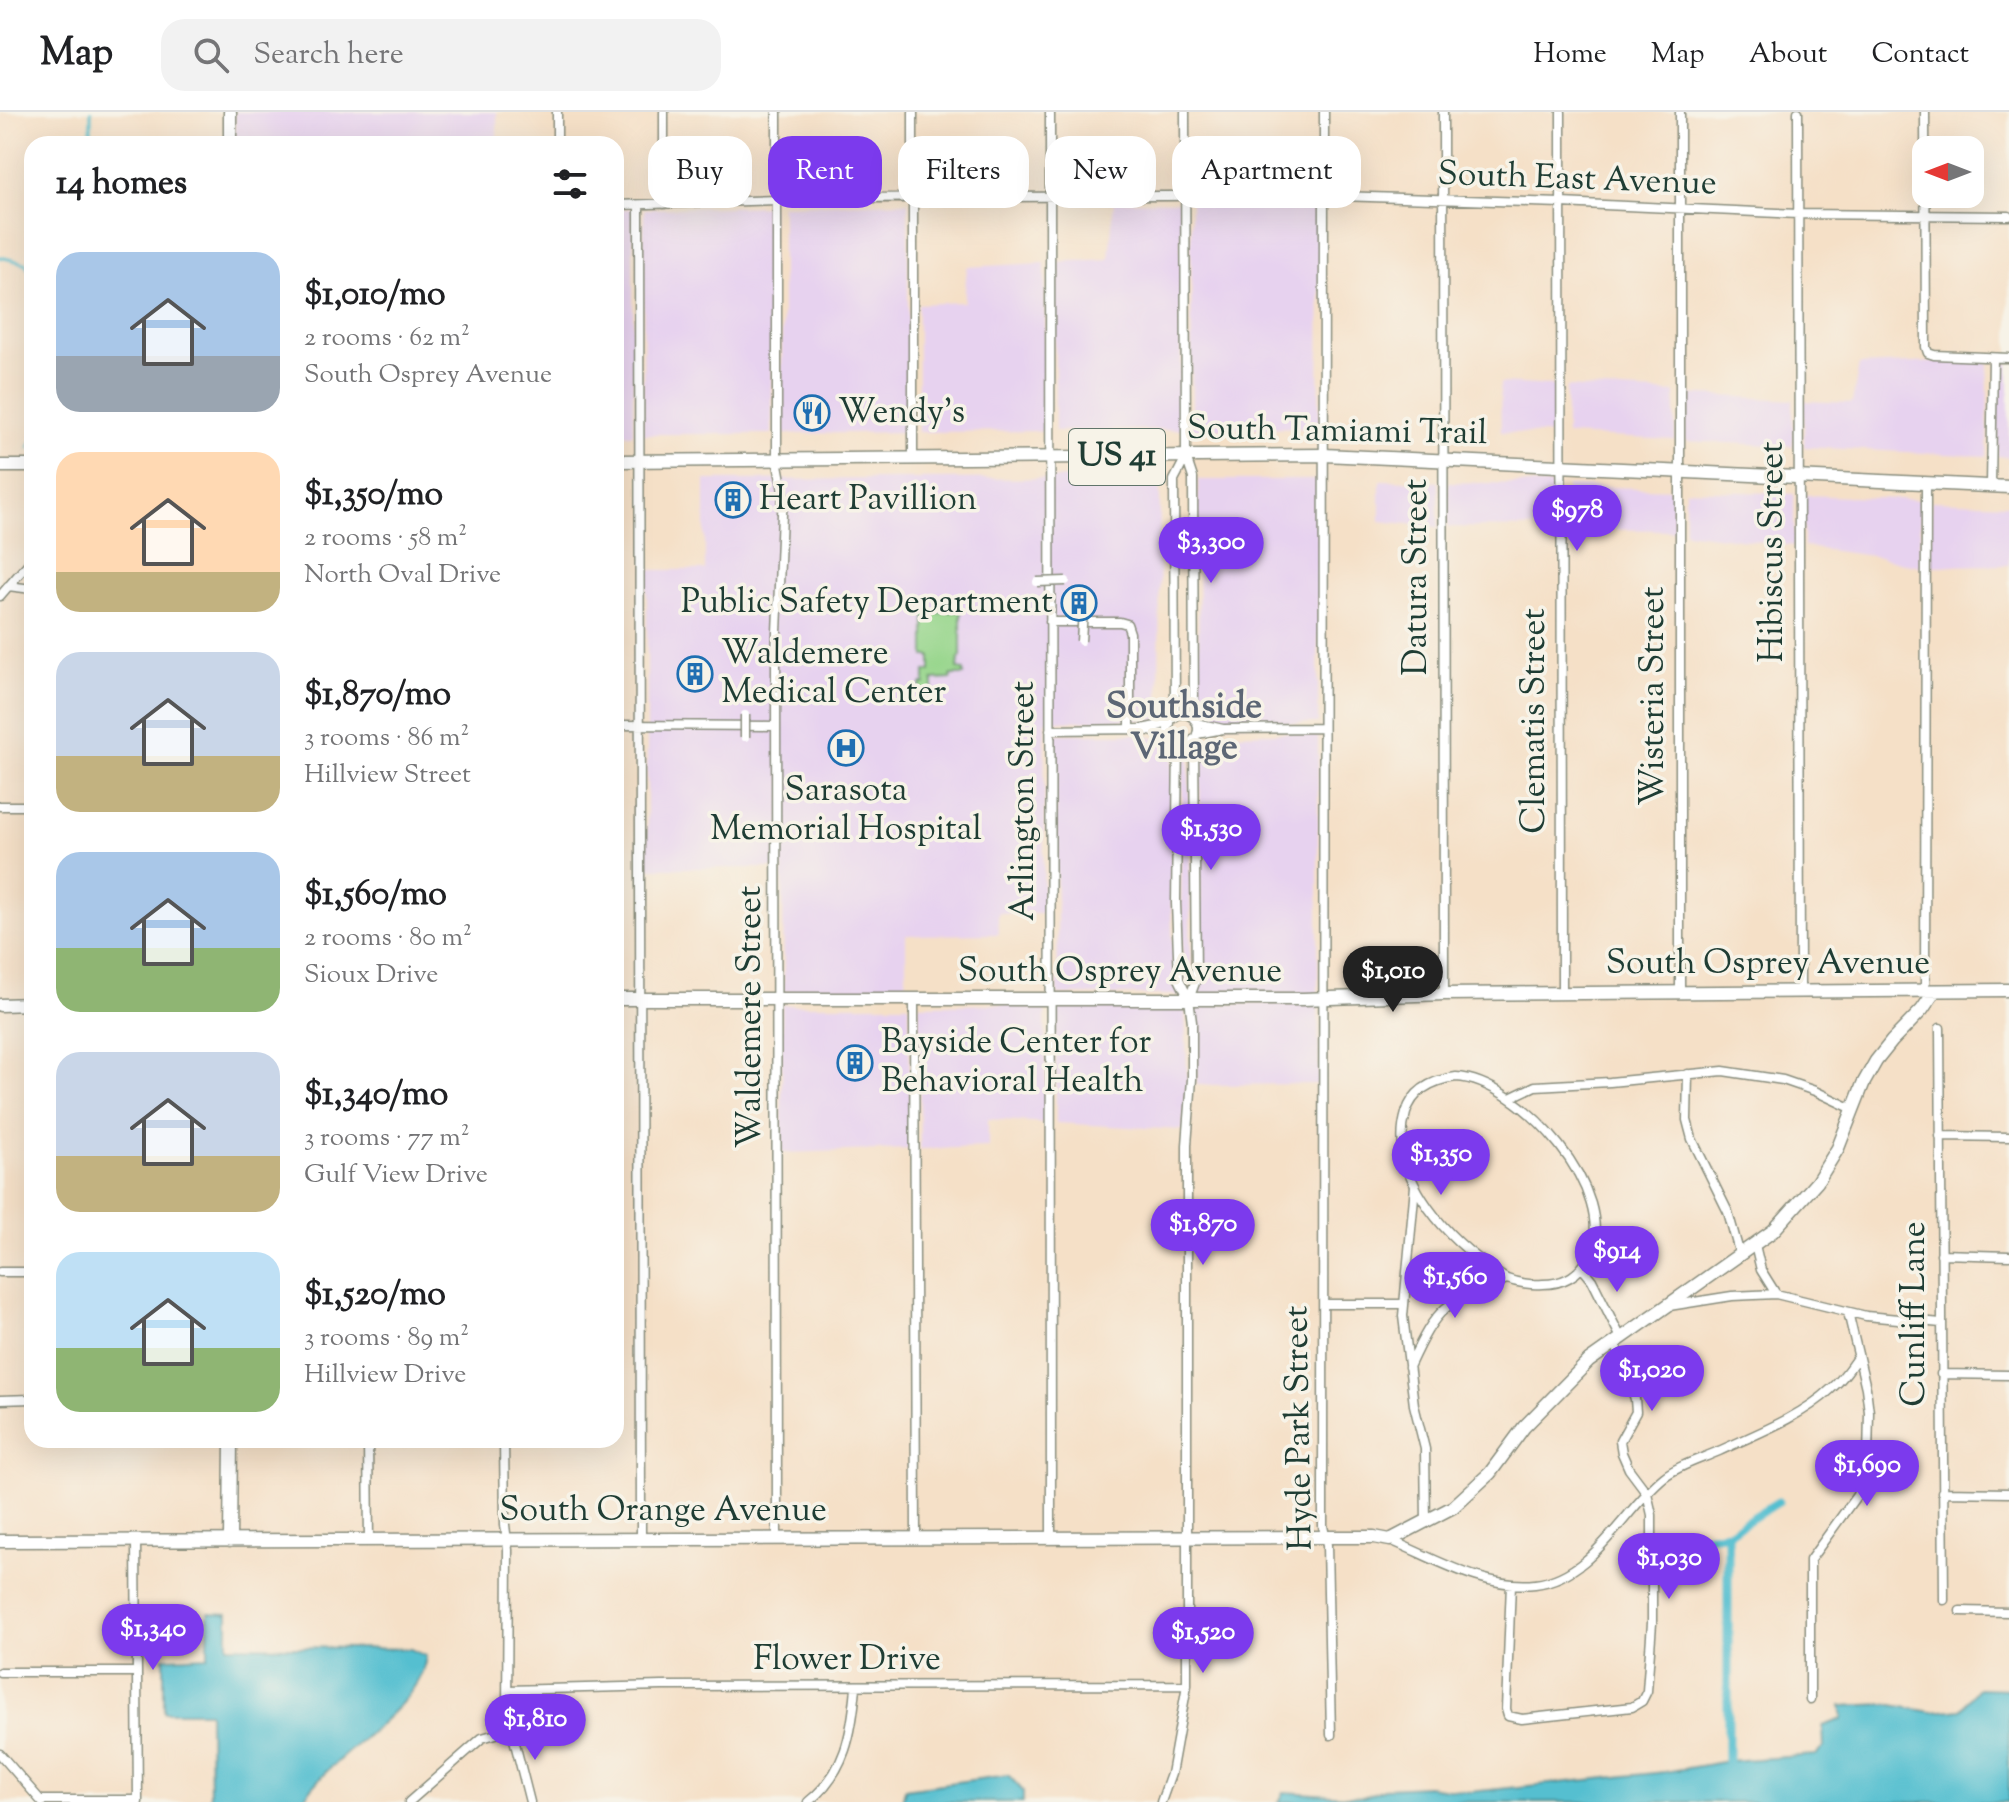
<!DOCTYPE html>
<html lang="en">
<head>
<meta charset="utf-8">
<style>
	body { margin:0; font-family:"Sorts Mill Goudy",serif; background:#f2f2f2; color:#202124; height:100vh; display:flex; flex-direction:column; font-size:30px; white-space:nowrap }
	* { box-sizing:border-box; margin:0 }
	p { font-size:26px; color:#757577 }
	.icon { flex:none; width:44px; height:44px; fill:none; stroke:currentColor; stroke-width:2; stroke-linecap:round; stroke-linejoin:round }
	.map { position:relative; flex:1; overflow:hidden }
	.panel { position:absolute; left:24px; top:24px; width:600px; height:1312px; display:flex; flex-direction:column; background:#fff; border-radius:24px; box-shadow:0 8px 32px #0002 }
	.panel>* { flex:none }
	.hud { position:absolute; left:648px; top:24px; width:760px; height:72px; display:flex; gap:16px }
	.needle { width:52px; rotate:270deg }
	.tools { position:absolute; left:1912px; top:24px; display:grid; gap:16px }
	.tools a { display:grid; place-items:center; width:72px; height:72px; border-radius:16px; background:#fff; box-shadow:0 8px 32px #0002; font-size:40px }
	.price { position:absolute; translate:-50% -68px; padding:0 18px; border-radius:28px; background:#7c3aed; color:#fff; font-size:26px; line-height:52px; filter:drop-shadow(0 2px 4px #0008) }
	.price::after { content:''; position:absolute; left:50%; top:48px; width:24px; height:18px; margin-left:-12px; background:inherit; clip-path:polygon(0 0,100% 0,50% 100%) }
	.price.selected { background:#222; color:#fff }
	ul { padding:0; list-style:none }
	li { display:flex; align-items:center; gap:24px; height:200px; padding:0 32px }
	li span { display:grid; place-items:center; flex:none; width:224px; height:160px; border-radius:24px; color:#555 }
	li>.icon { margin-inline-start:auto }
	span .icon { width:96px; height:96px; fill:#fffc; stroke-width:1 }
	li b { font-size:34px }
	h2 { display:flex; justify-content:space-between; align-items:center; height:96px; padding:0 32px; font-size:34px }
	.tag { padding:0 28px; border-radius:24px; background:#fff; box-shadow:0 8px 32px #0002; font-size:28px; line-height:72px }
	.tag.selected { background:#7c3aed; color:#fff }
	header { display:flex; align-items:center; gap:48px; box-sizing:border-box; height:112px; padding:0 40px; background:#fff; border-bottom:2px solid #e0e0e0 }
	header strong { font-size:38px }
	nav { display:flex; gap:44px; margin-inline-start:auto; font-size:28px }
	.search { width:560px; height:72px; background:#f2f2f2; display:flex; align-items:center; gap:20px; box-sizing:border-box; padding:0 28px; border-radius:24px; color:#757577; font-size:30px }
	.map>svg:first-child { display:block }
</style>
</head>
<body>
<header>
<strong>Map</strong>
<div class="search"><svg class="icon" aria-label="search" viewBox="0 0 24 24"><circle cx="10" cy="10" r="6"/><path d="M15 15l6 6"/></svg>Search here</div>
<nav><a>Home</a><a>Map</a><a>About</a><a>Contact</a></nav>
</header>
<div class="map">
<svg width="2009" height="1690" viewBox="0 0 2009 1690">
	<rect width="100%" height="100%" fill="#f7f3e8"/>
	<filter id="ink" filterUnits="userSpaceOnUse"><feTurbulence type="fractalNoise" baseFrequency=".0125" numOctaves="2"/><feDisplacementMap in="SourceGraphic" scale="16" xChannelSelector="R" yChannelSelector="G"/><feConvolveMatrix kernelMatrix="1 2 1 2 8 2 1 2 1" color-interpolation-filters="sRGB"/></filter>
	<filter id="wash" filterUnits="userSpaceOnUse"><feTurbulence type="fractalNoise" baseFrequency=".006" numOctaves="4" result="noise"/><feDisplacementMap in="SourceGraphic" scale="32" xChannelSelector="R" yChannelSelector="G"/><feGaussianBlur stdDeviation="1.8" result="paint"/><feColorMatrix in="noise" values="0 0 0 0 0 0 0 0 0 0 0 0 0 0 0 0 0 1.4 0 .05"/><feComposite in="paint" operator="in"/></filter>
	<g filter="url(#wash)">
		<rect width="100%" height="100%" fill="#f5e0c7"/>
		<path fill="#e7d2ef" d="M235,0H497V32H235Z
			M1320,88L1319,315L1192,317L1191,89Z
			M1114,89L1181,90V317L1055,319V150L1109,147Z
			M908,90V320L782,322V93Z
			M772,94V322H643L644,97Z
			M616,97H633V322H616Z
			M1045,151V319L918,320V192L964,190L967,155Z
			M1967,249L1988,250L1987,344L1804,335V289L1852,291L1859,253Z
			M1998,251H2009V345L1997,344Z
			M1500,271L1556,274V323L1501,320Z
			M1566,275L1675,281V328L1566,323Z
			M1685,282L1793,288V334L1685,329Z
			M1160,366L1159,608L1045,609L1043,801H998V822L906,823V879H784L783,756H647V458H705V368Z
			M1198,368H1319L1318,611L1226,612L1199,606Z
			M1380,368L1438,370V415L1380,409Z
			M1448,370L1556,373V416L1448,415Z
			M1567,374L1675,377V418L1567,417Z
			M1685,378L1794,382V434L1685,420Z
			M1804,383L1920,388V455L1880,445L1804,435Z
			M1931,389L2009,392V453L1931,454Z
			M1318,620V882L1196,883L1201,868L1200,628L1226,622Z
			M1055,622H1138L1167,629L1173,633L1171,791L1174,867L1181,883H1058Z
			M1189,636L1191,867L1188,874L1184,866L1181,791L1183,637Z
			M1045,892L1046,1011L988,1007V1035L920,1037L919,893Z
			M1056,892H1185L1187,967L1183,1018L1056,1011Z
			M1195,892H1318L1319,972L1197,973Z
			M782,893H909L910,1037L782,1041Z"/>
		<path fill="#96d58b" stroke="#5a8960" stroke-width="2" d="M925,497L937,501L961,499V545L959,546L958,557L964,558V563H951V567L933,568V581H921V572H925V559H931V544H925Z"/>
		<path fill="#54bfd0" stroke="#3a7e82" stroke-width="2" d="M208,1501L228,1502V1534L411,1537L426,1544C420,1600 330,1640 302,1690H210L209,1600H164V1546L208,1544Z
			M1978,1576L2009,1577V1690H1279L1284,1680L1363,1685L1387,1676L1427,1674L1470,1680L1665,1660L1728,1649L1816,1643L1824,1635L1823,1614L1843,1607L1841,1594L1887,1592L1931,1600L1961,1597Z
			M1008,1663L1023,1679V1690H902L905,1677Z"/>
		<g fill="none" stroke-linecap="round" stroke-linejoin="round">
			<path stroke="#54bfd0" stroke-width="3" d="M91,32V0
				M0,145L25,151L32,161
				M29,336L32,330"/>
			<path stroke="#54bfd0" stroke-width="9" d="M1728,1421V1649
				M1697,1426L1728,1421L1778,1390"/>
		</g>
	</g>
	<g filter="url(#ink)">
		<g fill="none" stroke-linecap="round" stroke-linejoin="round">
			<defs>
				<path id="street" d="M777,0V347L783,379L776,544L777,1426
					M913,0V346
					M1050,0L1051,1426
					M1185,0L1186,345L1193,366L1194,607
					M1324,0L1323,1414L1327,1433L1331,1623
					M1443,0L1444,882
					M1561,0L1562,882
					M1680,0V880
					M1798,0L1800,880
					M1925,0L1926,235L1928,241L1934,243L2009,246
					M557,32V0
					M664,92V0
					M616,93L844,86L1307,83L1561,91L1798,102L2009,104
					M639,93L641,1427
					M1991,374L1993,246
					M8,474L32,477
					M0,484L32,447
					M1050,510H1120L1127,512L1130,521V617
					M1168 617a15 15 0 1 1 30 0a15 15 0 1 1-30 0Z
					M1175,605L1174,368L1186,345
					M1197,611L1223,617
					M616,613L776,614
					M1142,617L1170,611
					M1050,618L1141,617L1171,624
					M1197,622L1223,617L1323,616
					M0,694H32
					M1925,879L1926,371
					M1189,887L1196,868L1194,627
					M914,888L916,1426
					M1940,916L1944,1488
					M1688,962L1687,1008L1692,1027L1728,1100L1740,1143
					M1456,965C1520,968 1622,1082 1588,1146C1579,1163 1563,1172 1543,1172C1532,1173 1517,1171 1507,1167C1500,1164 1493,1157 1487,1153C1442,1121 1388,1061 1406,1001C1413,977 1433,968 1456,965Z
					M1510,986L1535,974L1610,970L1723,959L1783,968L1815,979L1853,997
					M1940,1024L2009,1025
					M1415,1074L1403,1204L1414,1293L1425,1337L1426,1411
					M1755,1133L1761,1158L1776,1182L1866,1204L1941,1211
					M1941,1142L2009,1144
					M1583,1157L1592,1168L1621,1226
					M0,1160H32
					M1324,1192H1404
					M1669,1194L1732,1184L1776,1182
					M1409,1255C1437,1194 1445,1189 1507,1167
					M1941,1262L2009,1263
					M0,1288L32,1287
					M368,1328L369,1428
					M504,1328L505,1413L508,1438L507,1600L530,1690
					M1942,1380L2009,1381
					M1390,1428C1436,1447 1484,1477 1535,1472C1594,1465 1622,1399 1664,1365C1679,1353 1701,1347 1719,1339C1756,1322 1801,1305 1831,1277C1842,1268 1850,1256 1858,1244
					M136,1429L138,1690
					M1511,1472L1506,1597L1508,1604L1522,1607L1632,1595L1642,1589L1647,1579L1652,1511V1403L1647,1381L1629,1357L1622,1341L1620,1329L1636,1300L1635,1287L1615,1230
					M1960,1499L2009,1500
					M0,1560H137
					M508,1578L662,1574L1187,1573
					M1810,1587V1448L1857,1383L1868,1347L1869,1300L1866,1276L1848,1200
					M0,1642L42,1690
					M41,1688H138
					M409,1690L482,1626L510,1618
					M808,1690C846,1660 852,1621 856,1575
					M1161,1690L1171,1662L1187,1573V1033L1192,967V910L1189,887L1179,867L1176,791L1178,631"/>
				<path id="secondary" d="M230,32V0
					M616,887H1303L1444,882L2009,878
					M0,893L32,892
					M0,1429L1326,1425H1374L1390,1428L1453,1395L1490,1361L1524,1315L1589,1249L1773,1119L1817,1070L1838,1036L1863,972L1876,949L1892,929L1922,898L1935,879
					M230,1429L231,1328"/>
				<path id="primary" d="M616,349L1324,343L2009,375
					M0,354H32"/>
			</defs>
			<use href="#street" stroke="#8a8e7e" stroke-width="11"/>
			<use href="#secondary" stroke="#8a8e7e" stroke-width="15"/>
			<use href="#primary" stroke="#8a8e7e" stroke-width="15"/>
			<use href="#street" stroke="#fff" stroke-width="8"/>
			<use href="#secondary" stroke="#fff" stroke-width="12"/>
			<use href="#primary" stroke="#fff" stroke-width="12"/>
			<defs>
				<path id="street-bridge" d="M1037,470L1066,469
					M1081,529L1083,498
					M753,583H788
					M745,603V625"/>
			</defs>
			<use href="#street-bridge" stroke="#8a8e7e" stroke-width="11" stroke-linecap="butt"/>
			<use href="#street-bridge" stroke="#fff" stroke-width="8"/>
		</g>
	</g>
	<defs>
		<symbol id="restaurant-ring" viewBox="-11 -11 22 22"><circle r="9.5" fill="#f7f3e8" stroke="#1f6fb2" stroke-width="1.5"/><path d="M-5-6h1v4h1v-4h1v4h1v-4h1v5L-1.5 .5V6h-2V.5L-5-1ZM5-6V6H3V1.5H1.5Q1.5-4 5-6Z" fill="#1f6fb2"/></symbol>
		<symbol id="building-ring" viewBox="-11 -11 22 22"><circle r="9.5" fill="#f7f3e8" stroke="#1f6fb2" stroke-width="1.5"/><path d="M-4-6H4V6H1V3H-1V6H-4ZM-2.5-4.3h1.7v1.8h-1.7ZM.8-4.3h1.7v1.8H.8ZM-2.5-1h1.7V.8h-1.7ZM.8-1h1.7V.8H.8Z" fill="#1f6fb2"/></symbol>
		<symbol id="hospital-ring" viewBox="-11 -11 22 22"><circle r="9.5" fill="#f7f3e8" stroke="#1f6fb2" stroke-width="1.5"/><path d="M-5-5h3v3.5h4V-5h3V5h-3V1.5h-4V5h-3Z" fill="#1f6fb2"/></symbol>
	</defs>
	<g fill-rule="evenodd">
		<use href="#restaurant-ring" x="792" y="281" width="40" height="40"/>
		<use href="#building-ring" x="713" y="368" width="40" height="40"/>
		<use href="#building-ring" x="1059" y="471" width="40" height="40"/>
		<use href="#building-ring" x="675" y="542" width="40" height="40"/>
		<use href="#hospital-ring" x="826" y="616" width="40" height="40"/>
		<use href="#building-ring" x="835" y="931" width="40" height="40"/>
	</g>
	<g text-anchor="middle" dominant-baseline="central" stroke-width="7" stroke-linejoin="round" paint-order="stroke">
		<rect fill="#f7f3e8" stroke="#60746a" stroke-width="2" x="1069" y="317" width="96" height="56" rx="6"/>
		<g font-size="32" font-weight="bold" fill="#1f3d34">
			<text x="1117" y="345">US 41</text>
		</g>
		<g font-size="34" fill="#1f3d34" stroke="#f7f3e8">
			<text transform="translate(1577 68) rotate(2)">South East Avenue</text>
			<text transform="translate(1337 320) rotate(1)">South Tamiami Trail</text>
			<text transform="translate(1773 440) rotate(-90)">Hibiscus Street</text>
			<text transform="translate(1417 465) rotate(-90)">Datura Street</text>
			<text transform="translate(1654 584) rotate(-90)">Wisteria Street</text>
			<text transform="translate(1535 609) rotate(-90)">Clematis Street</text>
			<text transform="translate(1024 689) rotate(-90)">Arlington Street</text>
			<text x="1768" y="852">South Osprey Avenue</text>
			<text x="1120" y="860">South Osprey Avenue</text>
			<text transform="translate(751 905) rotate(-90)">Waldemere Street</text>
			<text transform="translate(1915 1202) rotate(-90)">Cunliff Lane</text>
			<text transform="translate(1300 1316) rotate(-91)">Hyde Park Street</text>
			<text x="663" y="1399">South Orange Avenue</text>
			<text x="847" y="1548">Flower Drive</text>
		</g>
		<g font-size="34" fill="#1f3d34" stroke="#f7f3e8" text-anchor="start">
			<text x="838" y="301">Wendy's</text>
			<text x="759" y="388">Heart Pavillion</text>
			<text x="1053" y="491" text-anchor="end">Public Safety Department</text>
			<text x="721" y="542">Waldemere<tspan x="721" dy="39">Medical Center</tspan></text>
			<text x="846" y="679" text-anchor="middle">Sarasota<tspan x="846" dy="39">Memorial Hospital</tspan></text>
			<text x="881" y="931">Bayside Center for<tspan x="881" dy="39">Behavioral Health</tspan></text>
		</g>
		<g font-size="36" font-weight="bold" fill="#5c6675" stroke="#f7f3e8">
			<text x="1184" y="596">Southside<tspan x="1184" dy="41">Village</tspan></text>
		</g>
	</g>
</svg>
<div class="tools">
<a><svg class="needle" viewBox="-14 -14 28 28"><path d="M0-13l5 13h-10z" fill="#e53935"/><path d="M0 13l5-13h-10z" fill="#757577"/></svg></a>
</div>
<b class="price" style="left:1577px;top:441px">$978</b>
<b class="price" style="left:1211px;top:473px">$3,300</b>
<b class="price" style="left:1211px;top:760px">$1,530</b>
<b class="price selected" style="left:1393px;top:902px">$1,010</b>
<b class="price" style="left:1441px;top:1085px">$1,350</b>
<b class="price" style="left:1203px;top:1155px">$1,870</b>
<b class="price" style="left:1617px;top:1182px">$914</b>
<b class="price" style="left:1455px;top:1208px">$1,560</b>
<b class="price" style="left:1652px;top:1301px">$1,020</b>
<b class="price" style="left:1867px;top:1396px">$1,690</b>
<b class="price" style="left:1669px;top:1489px">$1,030</b>
<b class="price" style="left:153px;top:1560px">$1,340</b>
<b class="price" style="left:1203px;top:1563px">$1,520</b>
<b class="price" style="left:535px;top:1650px">$1,810</b>
<div class="hud">
<a class="tag">Buy</a>
<a class="tag selected">Rent</a>
<a class="tag">Filters</a>
<a class="tag">New</a>
<a class="tag">Apartment</a>
</div>
<section class="panel">
<h2>14 homes<svg class="icon" aria-label="filters" viewBox="0 0 24 24"><path d="M4 7h16M4 17h16"/><circle cx="9" cy="7" r="2"/><circle cx="15" cy="17" r="2"/></svg></h2>
<ul>
<li><span style="background:linear-gradient(#a9c7e8 65%,#9aa5b1 0)"><svg class="icon" aria-label="home" viewBox="0 0 24 24"><path d="M3 11l9-7 9 7M6 9v11h12V9"/></svg></span><div><b>$1,010/mo</b><p>2 rooms · 62 m²</p><p>South Osprey Avenue</p></div></li>
<li><span style="background:linear-gradient(#ffd9b3 75%,#c2b280 0)"><svg class="icon" aria-label="home" viewBox="0 0 24 24"><path d="M3 11l9-7 9 7M6 9v11h12V9"/></svg></span><div><b>$1,350/mo</b><p>2 rooms · 58 m²</p><p>North Oval Drive</p></div></li>
<li><span style="background:linear-gradient(#c9d6e8 65%,#c2b280 0)"><svg class="icon" aria-label="home" viewBox="0 0 24 24"><path d="M3 11l9-7 9 7M6 9v11h12V9"/></svg></span><div><b>$1,870/mo</b><p>3 rooms · 86 m²</p><p>Hillview Street</p></div></li>
<li><span style="background:linear-gradient(#a9c7e8 60%,#8fb573 0)"><svg class="icon" aria-label="home" viewBox="0 0 24 24"><path d="M3 11l9-7 9 7M6 9v11h12V9"/></svg></span><div><b>$1,560/mo</b><p>2 rooms · 80 m²</p><p>Sioux Drive</p></div></li>
<li><span style="background:linear-gradient(#c9d6e8 65%,#c2b280 0)"><svg class="icon" aria-label="home" viewBox="0 0 24 24"><path d="M3 11l9-7 9 7M6 9v11h12V9"/></svg></span><div><b>$1,340/mo</b><p>3 rooms · 77 m²</p><p>Gulf View Drive</p></div></li>
<li><span style="background:linear-gradient(#bfe0f5 60%,#8fb573 0)"><svg class="icon" aria-label="home" viewBox="0 0 24 24"><path d="M3 11l9-7 9 7M6 9v11h12V9"/></svg></span><div><b>$1,520/mo</b><p>3 rooms · 89 m²</p><p>Hillview Drive</p></div></li>
</ul>
</section>
</div>
</body>
</html>
